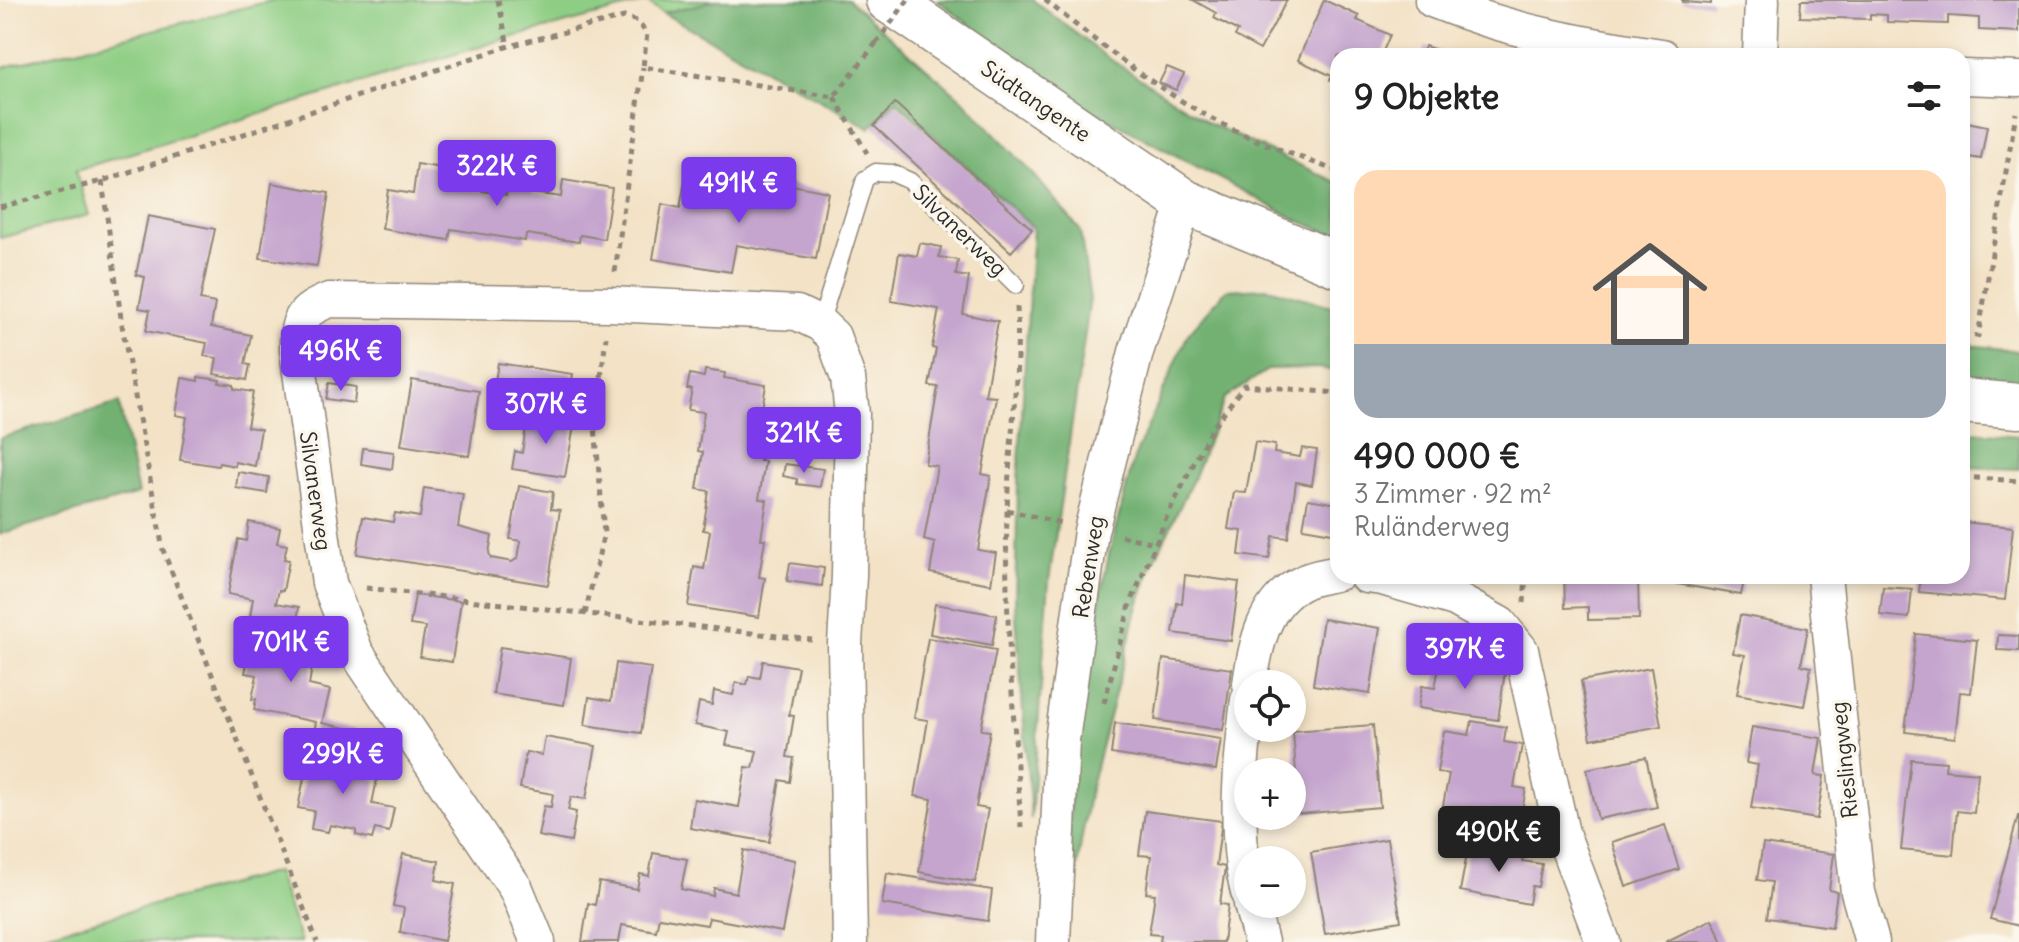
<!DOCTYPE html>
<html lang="de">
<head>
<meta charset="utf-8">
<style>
	body { margin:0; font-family:Delius,sans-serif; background:#f6f6f6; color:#222; height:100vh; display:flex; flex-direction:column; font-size:30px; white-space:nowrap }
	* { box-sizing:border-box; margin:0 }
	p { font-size:26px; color:#767676 }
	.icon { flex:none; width:44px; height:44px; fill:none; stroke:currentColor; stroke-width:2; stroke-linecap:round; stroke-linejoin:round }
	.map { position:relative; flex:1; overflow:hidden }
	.side { position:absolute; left:1330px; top:48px; width:640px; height:536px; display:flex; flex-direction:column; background:#fff; border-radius:24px; box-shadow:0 4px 12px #0003 }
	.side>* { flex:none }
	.fabs { position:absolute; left:1234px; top:670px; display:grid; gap:16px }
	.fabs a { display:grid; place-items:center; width:72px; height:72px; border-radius:50%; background:#fff; box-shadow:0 4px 12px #0003; font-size:40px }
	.price { position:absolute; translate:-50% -68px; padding:0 18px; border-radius:8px; background:#7c3aed; color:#fff; font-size:26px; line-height:52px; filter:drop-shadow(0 2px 4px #0008) }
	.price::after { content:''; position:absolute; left:50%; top:48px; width:24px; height:18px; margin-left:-12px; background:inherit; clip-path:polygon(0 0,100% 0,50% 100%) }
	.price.on { background:#222; color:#fff }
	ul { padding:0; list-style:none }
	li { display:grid; align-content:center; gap:16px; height:424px; padding:0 24px }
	li span { display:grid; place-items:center; height:248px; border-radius:24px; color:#555 }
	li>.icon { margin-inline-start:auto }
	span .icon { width:144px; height:144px; fill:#fffc; stroke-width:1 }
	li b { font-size:34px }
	h2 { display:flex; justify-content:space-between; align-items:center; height:96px; padding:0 24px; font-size:34px }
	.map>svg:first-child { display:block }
</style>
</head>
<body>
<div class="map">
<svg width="2019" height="942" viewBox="0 0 2019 942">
	<rect width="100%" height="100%" fill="#fbf7ec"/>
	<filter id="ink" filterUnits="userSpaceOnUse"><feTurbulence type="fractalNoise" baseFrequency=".0125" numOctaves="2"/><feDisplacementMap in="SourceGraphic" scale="16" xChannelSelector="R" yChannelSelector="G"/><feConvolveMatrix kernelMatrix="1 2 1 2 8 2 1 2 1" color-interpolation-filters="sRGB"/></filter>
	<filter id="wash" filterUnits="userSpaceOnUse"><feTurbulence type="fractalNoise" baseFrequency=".006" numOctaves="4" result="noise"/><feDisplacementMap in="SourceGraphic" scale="32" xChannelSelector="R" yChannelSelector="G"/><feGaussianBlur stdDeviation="1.8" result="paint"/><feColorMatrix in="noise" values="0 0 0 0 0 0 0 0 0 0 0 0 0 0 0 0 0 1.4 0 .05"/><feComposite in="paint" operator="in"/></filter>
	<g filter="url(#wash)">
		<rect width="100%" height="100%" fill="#f3e2c6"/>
		<path fill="#8ece84" stroke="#5c7c58" stroke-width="2" d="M274,0H717L663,13L647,2L495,42L76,170L89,215L0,238V68Z
			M276,872L301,942H15Z"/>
		<path fill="#72b172" stroke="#4e6e4e" stroke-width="2" d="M717,0H848L963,100L1035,176L1080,230L1090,299L1049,581L1031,819L1015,603L1018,481L1033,228L896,101L870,128L663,13Z
			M937,0H1033L1104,55L1211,124L1338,183V236L1297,220L1059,93Z
			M1268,288L1338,308V372L1321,368L1269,369L1225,398L1193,479L1151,568L1139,602L1089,794L1070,911V805L1087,666L1109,554L1134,458L1188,334L1226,290Z
			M1962,344L2019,351V387L1962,381Z
			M119,403L138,494L0,534V438Z
			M1962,431L2019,436V469L1962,467Z"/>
		<g id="blocks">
			<path fill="#c5a4ce" d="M1193,0H1287L1260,50L1235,36L1238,31L1214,18L1216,13Z
				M1324,0L1359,16L1357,20L1390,35L1381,56H1338V84L1330,80L1332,76L1298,60Z
				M1682,0H1711V4L1682,2Z
				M1801,0H2019V32L1979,30V18L1965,17L1948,16V24L1887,22V15L1870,14V19L1800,17Z
				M1425,46L1453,56H1422Z
				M1167,67L1184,74L1176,90L1159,83Z
				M895,103L1032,229L1011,252L874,126Z
				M1962,121L1987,126L1981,159L1962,156Z
				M417,164L460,171L457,187L506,195L510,167L536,171L533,193L561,197L563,180L612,188L604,239L580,235L579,242L526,234L525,241L451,229L449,240L382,229L388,190L413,194Z
				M686,175L707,178L703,194L744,201L745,190L784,197L787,184L828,192L816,259L736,245L731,272L653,259L662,204L680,208Z
				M272,183L329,193L317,266L260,258Z
				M148,216L215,229L200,300L215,303L211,327L251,335L245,364L250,365L247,380L214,374L217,358L204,356L207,343L146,331L150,310L139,308L145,277L136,275Z
				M920,243L941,247L939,257L958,260L956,275L969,277L963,314L998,321L985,396L996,397L982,474L991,476L978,550L996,553L991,584L930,573L935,543L924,540L937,466L925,464L938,387L929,386L936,349L932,348L939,309L891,301L899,253L917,256Z
				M498,363L573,374L568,404L493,393Z
				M705,370L725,373L724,378L766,385L760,421L766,422L760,461H765L759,499L767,500L761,539H765L759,577L765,578L759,617L688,606L694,567L704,569L710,531L703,530L709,491L697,489L703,452L698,451L704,412L688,410L692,389H687L690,374L704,377Z
				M198,377L220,380L219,383L234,385V389L253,392L247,427L261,429L255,466L235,462V466L219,463L218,466L180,460L187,417L176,415L182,378L198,381Z
				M412,380L479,391L469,456L401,445Z
				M329,383L356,387L354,403L326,399Z
				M528,413L575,420L565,477L512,469L515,451L522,453Z
				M1255,442L1275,445L1274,453L1300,457L1302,448L1317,450L1312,485L1296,482L1288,538L1273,536L1269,559L1239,555L1242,531L1228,529L1234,492L1246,493Z
				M363,448L394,452L392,469L361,464Z
				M785,464L823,469L820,487L797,484V479L783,476Z
				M238,472L269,477L267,493L236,488Z
				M519,486L553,492L551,509L560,510L548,585L357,554L363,517L393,522L395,513L420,517L424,488L463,494L458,527L492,536L489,553L491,558L512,562L518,558L521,541L510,539Z
				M1308,499L1338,504V534L1303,528Z
				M249,522L280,528L277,543L287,545L284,559L289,560L283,591L279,590L276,603L299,607L297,624L250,616L253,599L228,594L238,539L246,541Z
				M1962,522L2013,527L2005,600L1919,592L1921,576H1962Z
				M790,563L824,568L822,586L787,581Z
				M1185,575L1239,582L1231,641L1173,633L1177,603L1182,604Z
				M1564,576H1638L1639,619L1588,620V607L1565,608Z
				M1678,576H1745L1741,595L1677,584Z
				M1883,587L1912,589L1909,618L1880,615Z
				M415,595L461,601L452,662L420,657L425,627L410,625Z
				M935,604L997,615L992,645L930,634Z
				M1740,615L1808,628L1801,665L1811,667L1804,706L1737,694L1745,655L1733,653Z
				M1323,619L1380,628L1370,694L1313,685Z
				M254,630L312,642L309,659L313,660L309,685L330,690L322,723L360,731L356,746L313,737L316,722L254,710L256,699H252L257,675L245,673Z
				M1916,634L1977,640L1971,693L1960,692L1955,738L1905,732Z
				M1998,635L2019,636V651L1997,650Z
				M928,638L996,650L981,730L990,731L976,807L988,809L975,882L919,872L932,799L915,796L928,720L914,718Z
				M500,647L571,658L564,705L493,694Z
				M1163,659L1232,669L1223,730L1155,720Z
				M763,661L798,667L789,715L794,716L787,757L794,758L790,782L780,780L769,842L690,828L694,799L739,807L746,767L753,768L757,751L726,745L729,732L695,725L699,702L712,705L714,691L733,695L736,682L747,685L749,676L760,678Z
				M1440,662L1505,671L1498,720L1418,708L1422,686L1435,688Z
				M616,663L651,668L641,733L585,725L589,697L611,701Z
				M1651,668L1661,726L1591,739L1581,681Z
				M1472,721L1506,727L1504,742L1522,745L1514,787L1526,789L1516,843L1483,837L1486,825L1441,816L1449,774L1437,772L1444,731L1469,735Z
				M1115,723L1221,739L1216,770L1111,754Z
				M1373,725L1380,807L1299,814L1293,731Z
				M1752,727L1821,738L1815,775L1824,776L1817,819L1751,808L1758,765L1746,763Z
				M545,737L596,746L586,799L571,797L568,810L576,812L571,842L538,836L544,806L551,807L553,794L520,788L526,752L542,755Z
				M324,753L357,762L358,757L374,760L370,778L377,779L372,804L394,808L389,832L375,829L372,839L356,835V830L330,825L328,832L311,829L314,811L298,808L308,758L322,761Z
				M1646,757L1657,807L1598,819L1587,769Z
				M1911,759L1946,762L1945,770L1978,773L1974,813L1957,811L1953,855L1901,850Z
				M1145,811L1222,821L1216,865L1225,867L1220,904L1228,905L1223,942H1160L1161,935L1149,934L1155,894L1146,893L1151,856L1139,855Z
				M2018,816H2019V926L1990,919Z
				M1665,825L1679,869L1626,887L1612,842Z
				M1387,839L1401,921L1325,934L1311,852Z
				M1469,843L1524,853L1522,861L1542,864L1538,887L1532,886L1529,904L1460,891Z
				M1763,844L1834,854L1829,890L1837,892L1832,927L1767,918L1772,882L1757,880Z
				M744,850L795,860L782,932L709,918L707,925L659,917L656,931L622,925L619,942H582L588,903L595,905L599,882L637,889L640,874L649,876L653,853L687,859L681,889L713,896L714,888L736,893Z
				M403,854L439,861L436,880L455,884L444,941L400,932L404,908L393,906Z
				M887,873L992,890L988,921L882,904Z
				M1712,919L1723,942H1665Z"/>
		</g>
	</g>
	<g filter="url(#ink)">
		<use href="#blocks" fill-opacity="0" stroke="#8f8678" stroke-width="2"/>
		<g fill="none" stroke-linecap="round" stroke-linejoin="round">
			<defs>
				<path id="lane" d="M820,324L865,179L876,172L892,173L910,181L1016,285"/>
				<path id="street" d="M1432,0C1506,30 1583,45 1662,56
					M1760,56L1762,0
					M1962,77L2019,79
					M1366,576L1382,578L1455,599L1500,624L1521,650L1562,833L1603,942
					M1824,576L1858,892L1872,942
					M1250,684C1255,646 1264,601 1302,583C1312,577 1327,576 1338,573
					M1248,700C1241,758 1233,835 1248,892
					M1251,904L1261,942
					M538,942L516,889L356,652L329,583L297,350C297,319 300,312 329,300L610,304L797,313L820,324L833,336L848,378L852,414L849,576L845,644L850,942
					M1053,942L1062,740L1091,531L1136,352L1185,202"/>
				<path id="secondary" d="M888,0L1185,202L1338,265
					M1962,401L2019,406"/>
			</defs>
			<use href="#lane" stroke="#8f8678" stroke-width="19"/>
			<use href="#street" stroke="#8f8678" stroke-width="37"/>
			<use href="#secondary" stroke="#8f8678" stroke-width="47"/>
			<path stroke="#8f8678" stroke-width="5" stroke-dasharray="6 6" stroke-linecap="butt" d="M498,0L508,46
				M1045,0C1100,45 1156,89 1220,123C1257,143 1299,156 1338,172
				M834,97L867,153
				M102,181L122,325L163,550L317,942
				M0,207L102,181L509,46L624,17L637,21L647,34L643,67L834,97L876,43
				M615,272L643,67
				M1017,307C1020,376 1009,444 1007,513C1004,618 1015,723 1021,828
				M1962,334L1978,336L2016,113
				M1962,477L2019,481
				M1007,510L1061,523
				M1121,536L1156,543
				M366,588L812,640
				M1524,603L1526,576
				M585,614L604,533L595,426L606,337
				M1104,703L1130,605L1168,514L1211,430L1244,385L1338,393"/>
			<use href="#lane" stroke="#fff" stroke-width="16"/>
			<use href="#street" stroke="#fff" stroke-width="34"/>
			<use href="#secondary" stroke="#fff" stroke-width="44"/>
			<path stroke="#8f8678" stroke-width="5" stroke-dasharray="6 6" stroke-linecap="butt" d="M876,43L908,0"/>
		</g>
	</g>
	<g text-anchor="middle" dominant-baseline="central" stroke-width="7" stroke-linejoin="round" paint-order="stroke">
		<g font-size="22" fill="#2b2b2b" stroke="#fbf7ec">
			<text transform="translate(1036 101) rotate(34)">Südtangente</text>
			<text transform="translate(960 230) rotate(44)">Silvanerweg</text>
			<text transform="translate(316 491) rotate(82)">Silvanerweg</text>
			<text transform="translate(1088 567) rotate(-81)">Rebenweg</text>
			<text transform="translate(1844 760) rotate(-96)">Rieslingweg</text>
		</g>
	</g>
</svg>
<div class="fabs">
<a><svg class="icon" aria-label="locate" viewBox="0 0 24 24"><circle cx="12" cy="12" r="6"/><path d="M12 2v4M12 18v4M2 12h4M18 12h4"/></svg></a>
<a>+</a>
<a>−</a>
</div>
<b class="price" style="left:497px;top:208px">322K €</b>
<b class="price" style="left:739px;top:225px">491K €</b>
<b class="price" style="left:341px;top:393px">496K €</b>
<b class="price" style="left:546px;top:446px">307K €</b>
<b class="price" style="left:804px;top:475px">321K €</b>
<b class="price" style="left:291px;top:684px">701K €</b>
<b class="price" style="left:1465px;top:691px">397K €</b>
<b class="price" style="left:343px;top:796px">299K €</b>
<b class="price on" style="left:1499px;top:874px">490K €</b>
<section class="side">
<h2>9 Objekte<svg class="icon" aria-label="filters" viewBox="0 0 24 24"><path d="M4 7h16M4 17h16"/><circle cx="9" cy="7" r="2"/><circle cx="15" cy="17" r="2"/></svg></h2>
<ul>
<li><span style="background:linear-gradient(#ffd9b3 70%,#9aa5b1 0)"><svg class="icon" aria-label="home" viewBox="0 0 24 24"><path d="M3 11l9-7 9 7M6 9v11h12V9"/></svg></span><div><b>490 000 €</b><p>3 Zimmer · 92 m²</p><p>Ruländerweg</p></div></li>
</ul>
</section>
</div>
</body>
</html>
